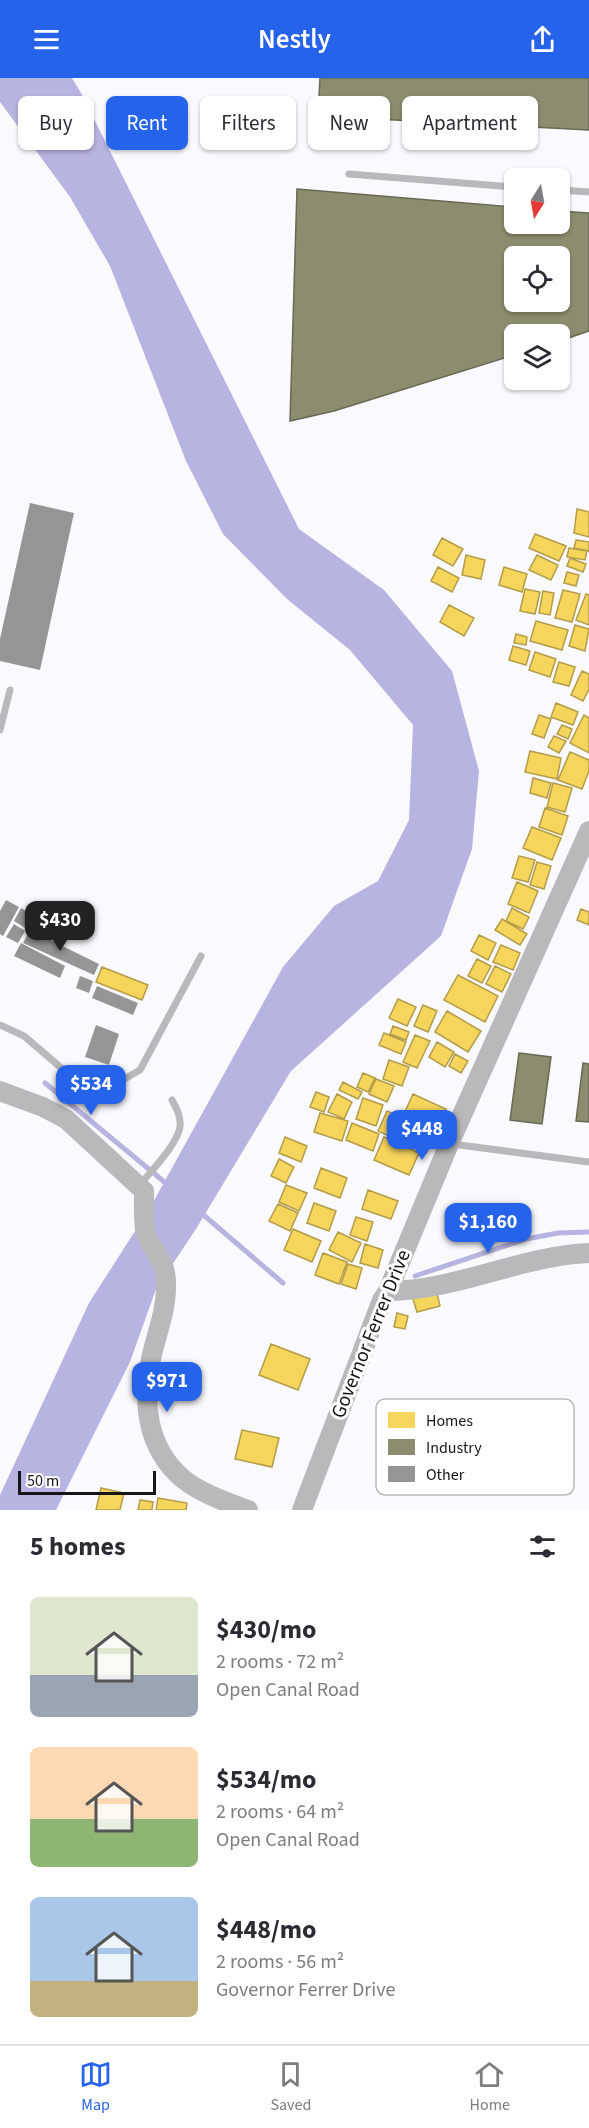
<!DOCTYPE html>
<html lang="en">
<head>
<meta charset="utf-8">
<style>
	body { margin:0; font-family:"Source Sans 3",sans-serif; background:#f2f2f3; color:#2b2b33; height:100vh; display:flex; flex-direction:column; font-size:22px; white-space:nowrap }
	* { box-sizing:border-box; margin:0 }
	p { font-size:20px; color:#7c7c81 }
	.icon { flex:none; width:33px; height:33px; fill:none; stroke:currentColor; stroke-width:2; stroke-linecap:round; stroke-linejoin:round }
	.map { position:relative; height:1432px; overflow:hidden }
	.details { display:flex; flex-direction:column; background:#fff; flex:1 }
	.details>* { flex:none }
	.banner { position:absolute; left:18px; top:18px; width:554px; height:54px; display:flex; gap:12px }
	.needle { width:39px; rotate:191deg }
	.buttons { position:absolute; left:504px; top:90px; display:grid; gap:12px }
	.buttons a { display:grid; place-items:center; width:66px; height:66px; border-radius:9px; background:#fff; box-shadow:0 2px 4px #0004; font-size:30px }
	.scale { position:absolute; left:18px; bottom:15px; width:138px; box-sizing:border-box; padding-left:6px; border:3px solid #161619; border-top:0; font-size:16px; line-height:21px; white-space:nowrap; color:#161619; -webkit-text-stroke:4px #fff; paint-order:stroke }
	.price { position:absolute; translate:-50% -51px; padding:0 14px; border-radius:12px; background:#2563eb; color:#fff; font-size:20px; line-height:39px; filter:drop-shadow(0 2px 3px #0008) }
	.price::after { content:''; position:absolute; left:50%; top:36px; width:18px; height:14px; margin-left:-9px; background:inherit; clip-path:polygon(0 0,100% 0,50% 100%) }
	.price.selected { background:#222; color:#fff }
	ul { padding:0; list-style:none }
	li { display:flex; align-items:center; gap:18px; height:150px; padding:0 30px }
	li span { display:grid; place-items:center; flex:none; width:168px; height:120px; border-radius:9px; color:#555 }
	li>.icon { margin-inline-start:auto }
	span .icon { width:72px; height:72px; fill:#fffc; stroke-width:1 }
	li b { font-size:26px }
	h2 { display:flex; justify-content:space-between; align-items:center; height:72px; padding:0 30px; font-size:26px }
	.pill { padding:0 21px; border-radius:9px; background:#fff; box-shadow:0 2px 4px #0004; font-size:21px; line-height:54px }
	.pill.selected { background:#2563eb; color:#fff }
	header { display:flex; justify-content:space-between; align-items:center; height:78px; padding:0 30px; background:#2563eb; color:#fff; font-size:27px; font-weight:600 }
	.tabs { display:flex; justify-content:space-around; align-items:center; height:84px; border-top:2px solid #e1e1e2; background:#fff; font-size:16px; color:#7c7c81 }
	.tabs a { display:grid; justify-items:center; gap:3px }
	.tabs .selected { color:#2563eb }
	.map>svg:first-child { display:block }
</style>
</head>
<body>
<header><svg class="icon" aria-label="menu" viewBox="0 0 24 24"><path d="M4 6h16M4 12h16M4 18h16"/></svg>Nestly<svg class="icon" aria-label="share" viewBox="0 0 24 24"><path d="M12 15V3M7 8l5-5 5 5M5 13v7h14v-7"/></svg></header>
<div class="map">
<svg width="589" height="1432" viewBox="0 0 589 1432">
	<rect width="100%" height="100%" fill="#fafafe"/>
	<path fill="#b8b4e1" d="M0,0H72L81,15L299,451L384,512L452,593L479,693L472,771L441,858L291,993L196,1151L156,1211L130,1284L56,1432H0V1417L89,1225L151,1128L283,889L334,828L378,803L409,742L413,647L350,572L287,521L223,456L186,383L110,188L70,119L0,24Z"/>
	<path fill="#f6d55c" stroke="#b39c48" stroke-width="1.5" d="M577,431L589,434V459L574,455Z
		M535,456L566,468L559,483L529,470Z
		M442,460L463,471L453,488L433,477Z
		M576,462L589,464V473L574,470Z
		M569,470L587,473L585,482L567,479Z
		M466,477L485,482L481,501L462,497Z
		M537,477L558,487L551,502L529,492Z
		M570,480L586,486L583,494L567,488Z
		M438,489L459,500L452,514L431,503Z
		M504,489L527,496L522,514L499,507Z
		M567,494L579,497L576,508L564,505Z
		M525,511L540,514L535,536L520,533Z
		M563,512L580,516L572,544L555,540Z
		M543,513L554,515L550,537L539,535Z
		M586,516L589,517V547L576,542Z
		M449,527L474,540L464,558L440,544Z
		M536,543L568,552L562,572L530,563Z
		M575,547L589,551L585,573L569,568Z
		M516,556L527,559L526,567L514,565Z
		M513,568L530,573L526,587L509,582Z
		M535,574L556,581L550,599L529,592Z
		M559,584L575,589L569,608L553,604Z
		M582,593L589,596V611L583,623L571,617Z
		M556,625L578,634L573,647L551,639Z
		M539,637L551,641L544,660L532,656Z
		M584,637L589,640V675L570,665Z
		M562,647L572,651L568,661L557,656Z
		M554,658L566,663L559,675L548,669Z
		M530,673L561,680L557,701L525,694Z
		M570,674L589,682V693L582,711L558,702Z
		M533,700L551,705L547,720L530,715Z
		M553,705L572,710L565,734L547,729Z
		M545,730L568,738L562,757L539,749Z
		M532,749L561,760L552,782L523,770Z
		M519,778L535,782L528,804L512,800Z
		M537,784L551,788L544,811L530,807Z
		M517,804L538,813L529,835L508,826Z
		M512,830L529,839L523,851L506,843Z
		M581,831L589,834V847L577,842Z
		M502,841L527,856L520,867L495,852Z
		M479,857L496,865L488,882L471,873Z
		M501,867L520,875L513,892L493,884Z
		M477,881L491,888L482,905L468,898Z
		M495,888L511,896L502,914L486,906Z
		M102,889L148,907L142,922L96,904Z
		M458,897L498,918L485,944L444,922Z
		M398,921L416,929L407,948L389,940Z
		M423,927L437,933L428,954L414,948Z
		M447,933L481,953L468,974L435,954Z
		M393,948L409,954L406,962L390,956Z
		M384,955L406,964L401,976L379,967Z
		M415,957L430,963L417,990L403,984Z
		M437,964L454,974L445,989L429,979Z
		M455,976L468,983L461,995L449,988Z
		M389,982L409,989L402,1008L383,1001Z
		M363,995L375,1000L368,1014L357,1009Z
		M376,1001L394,1008L387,1024L369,1016Z
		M343,1004L362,1014L358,1021L339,1012Z
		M316,1014L329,1019L324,1034L310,1029Z
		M337,1016L352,1024L344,1041L328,1034Z
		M413,1016L446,1031L437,1051L404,1036Z
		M363,1020L383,1027L376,1048L356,1041Z
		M387,1033L415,1046L406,1066L378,1053Z
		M320,1035L348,1043L342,1063L314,1054Z
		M352,1045L379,1056L373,1073L346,1062Z
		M417,1053L433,1060L426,1075L410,1067Z
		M285,1059L307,1068L301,1084L279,1075Z
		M384,1059L419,1075L409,1097L374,1082Z
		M279,1081L294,1089L286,1105L271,1098Z
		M321,1090L347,1100L340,1120L314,1110Z
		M286,1107L307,1115L299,1133L279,1124Z
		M368,1112L398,1123L391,1141L362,1131Z
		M314,1125L336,1133L329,1153L307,1145Z
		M278,1126L298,1135L290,1153L269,1143Z
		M356,1139L373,1144L367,1163L350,1157Z
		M293,1151L321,1163L312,1184L284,1172Z
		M338,1154L361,1165L352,1184L329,1172Z
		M365,1166L383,1172L378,1190L360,1185Z
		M323,1175L347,1184L339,1206L315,1197Z
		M348,1186L362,1190L356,1211L341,1206Z
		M436,1211L440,1228L417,1234L412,1218Z
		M397,1235L408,1238L405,1251L394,1249Z
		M271,1266L310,1281L298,1312L259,1297Z
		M242,1352L279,1360L272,1389L235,1381Z
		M101,1410L124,1415L120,1432H96Z
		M158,1420L187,1425L186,1432H156Z
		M140,1422L153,1424L152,1432H138Z"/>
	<path fill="#8c8c6e" stroke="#696954" stroke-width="1.5" fill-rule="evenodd" d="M320,0H589V52L318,38Z
		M297,111L514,129V146H560V133L589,135V253L560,263V256H514V277L334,333L290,343ZM514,178H560V224H514Z
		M519,975L551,979L542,1046L510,1042Z
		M583,985L589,986V1044L576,1043Z"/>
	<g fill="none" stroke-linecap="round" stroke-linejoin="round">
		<path stroke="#b8b4e1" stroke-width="5" d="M45,1005L168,1107
			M200,1134L283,1205
			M415,1198L526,1161L558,1155L589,1154"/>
	</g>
	<path fill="#969596" d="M30,425L74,435L40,592L0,583V561Z
		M6,822L19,829L3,858L0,856V833Z
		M21,830L35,838L27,851L14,843Z
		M14,846L25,853L18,865L6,859Z
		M30,852L99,886L94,897L23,865Z
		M21,865L65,888L60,900L14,878Z
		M80,898L93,903L89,915L76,910Z
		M97,908L138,925L133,937L92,920Z
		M96,947L119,956L109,987L85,979Z"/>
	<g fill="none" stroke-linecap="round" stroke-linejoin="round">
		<path stroke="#b9b9bc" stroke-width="7" d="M349,96L514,109
			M560,112L589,114
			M0,652L10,612
			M0,947L24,958L66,994L102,1007L121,1003L140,992L201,878
			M452,1066L589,1084
			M139,1108C151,1093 177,1067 180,1049C181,1039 177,1031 172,1022"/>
		<path stroke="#b9b9bb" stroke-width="20" d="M0,1013L43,1029L66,1041L144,1113C144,1123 143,1152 147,1159C156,1179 167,1183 166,1209C166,1234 156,1257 151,1281C142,1324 147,1370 182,1400C200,1415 226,1424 248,1432
			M388,1213C458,1212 520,1178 589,1175
			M302,1432L382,1222L388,1213L449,1066L589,753"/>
	</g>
	<g text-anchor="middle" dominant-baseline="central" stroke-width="6" stroke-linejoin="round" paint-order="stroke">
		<g font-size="20" fill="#161619" stroke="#fff">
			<text transform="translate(371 1256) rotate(-68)">Governor Ferrer Drive</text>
		</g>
	</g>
	<rect x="376" y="1321" width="198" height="96" rx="9" fill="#fff" stroke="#b9b9ba" stroke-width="1.5"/>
	<rect x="388" y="1334" width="27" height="16" fill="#f6d55c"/>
	<rect x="388" y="1361" width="27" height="16" fill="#8c8c6e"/>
	<rect x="388" y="1388" width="27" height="16" fill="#969596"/>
	<g font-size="16" fill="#161619">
		<text x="426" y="1348">Homes</text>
		<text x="426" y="1375">Industry</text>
		<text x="426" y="1402">Other</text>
	</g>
</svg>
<div class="buttons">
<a><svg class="needle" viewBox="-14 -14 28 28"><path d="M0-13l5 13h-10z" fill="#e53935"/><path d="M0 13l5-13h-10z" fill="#7c7c81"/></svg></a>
<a><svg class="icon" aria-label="locate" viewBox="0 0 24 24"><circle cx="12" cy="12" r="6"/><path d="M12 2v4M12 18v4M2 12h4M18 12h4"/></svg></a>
<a><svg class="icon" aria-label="layers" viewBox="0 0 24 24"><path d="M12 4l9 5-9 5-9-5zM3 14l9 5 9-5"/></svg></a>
</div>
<div class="scale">50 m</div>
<b class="price selected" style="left:60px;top:874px">$430</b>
<b class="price" style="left:91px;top:1038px">$534</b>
<b class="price" style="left:422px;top:1083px">$448</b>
<b class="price" style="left:488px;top:1176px">$1,160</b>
<b class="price" style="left:167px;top:1335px">$971</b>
<div class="banner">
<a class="pill">Buy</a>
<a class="pill selected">Rent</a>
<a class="pill">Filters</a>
<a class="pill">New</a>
<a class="pill">Apartment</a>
</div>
</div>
<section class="details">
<h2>5 homes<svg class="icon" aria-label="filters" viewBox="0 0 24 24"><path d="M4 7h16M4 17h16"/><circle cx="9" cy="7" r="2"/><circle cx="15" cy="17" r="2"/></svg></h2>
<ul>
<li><span style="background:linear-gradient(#dfe7d0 65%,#9aa5b1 0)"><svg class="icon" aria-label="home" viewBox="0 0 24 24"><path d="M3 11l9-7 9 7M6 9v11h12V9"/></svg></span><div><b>$430/mo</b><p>2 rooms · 72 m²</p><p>Open Canal Road</p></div></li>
<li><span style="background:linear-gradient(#ffd9b3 60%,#8fb573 0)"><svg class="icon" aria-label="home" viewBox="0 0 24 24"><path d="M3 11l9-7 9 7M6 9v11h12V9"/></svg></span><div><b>$534/mo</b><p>2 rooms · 64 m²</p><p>Open Canal Road</p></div></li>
<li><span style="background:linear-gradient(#a9c7e8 70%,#c2b280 0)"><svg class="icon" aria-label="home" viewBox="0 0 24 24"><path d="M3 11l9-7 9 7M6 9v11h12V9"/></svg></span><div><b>$448/mo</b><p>2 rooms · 56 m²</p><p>Governor Ferrer Drive</p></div></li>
</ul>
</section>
<nav class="tabs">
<a class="selected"><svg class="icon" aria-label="map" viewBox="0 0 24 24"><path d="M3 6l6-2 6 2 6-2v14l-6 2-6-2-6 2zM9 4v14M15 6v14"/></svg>Map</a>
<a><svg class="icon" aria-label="saved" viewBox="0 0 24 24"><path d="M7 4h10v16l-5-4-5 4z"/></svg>Saved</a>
<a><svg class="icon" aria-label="home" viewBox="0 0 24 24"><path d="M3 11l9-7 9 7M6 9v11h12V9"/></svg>Home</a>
</nav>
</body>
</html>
